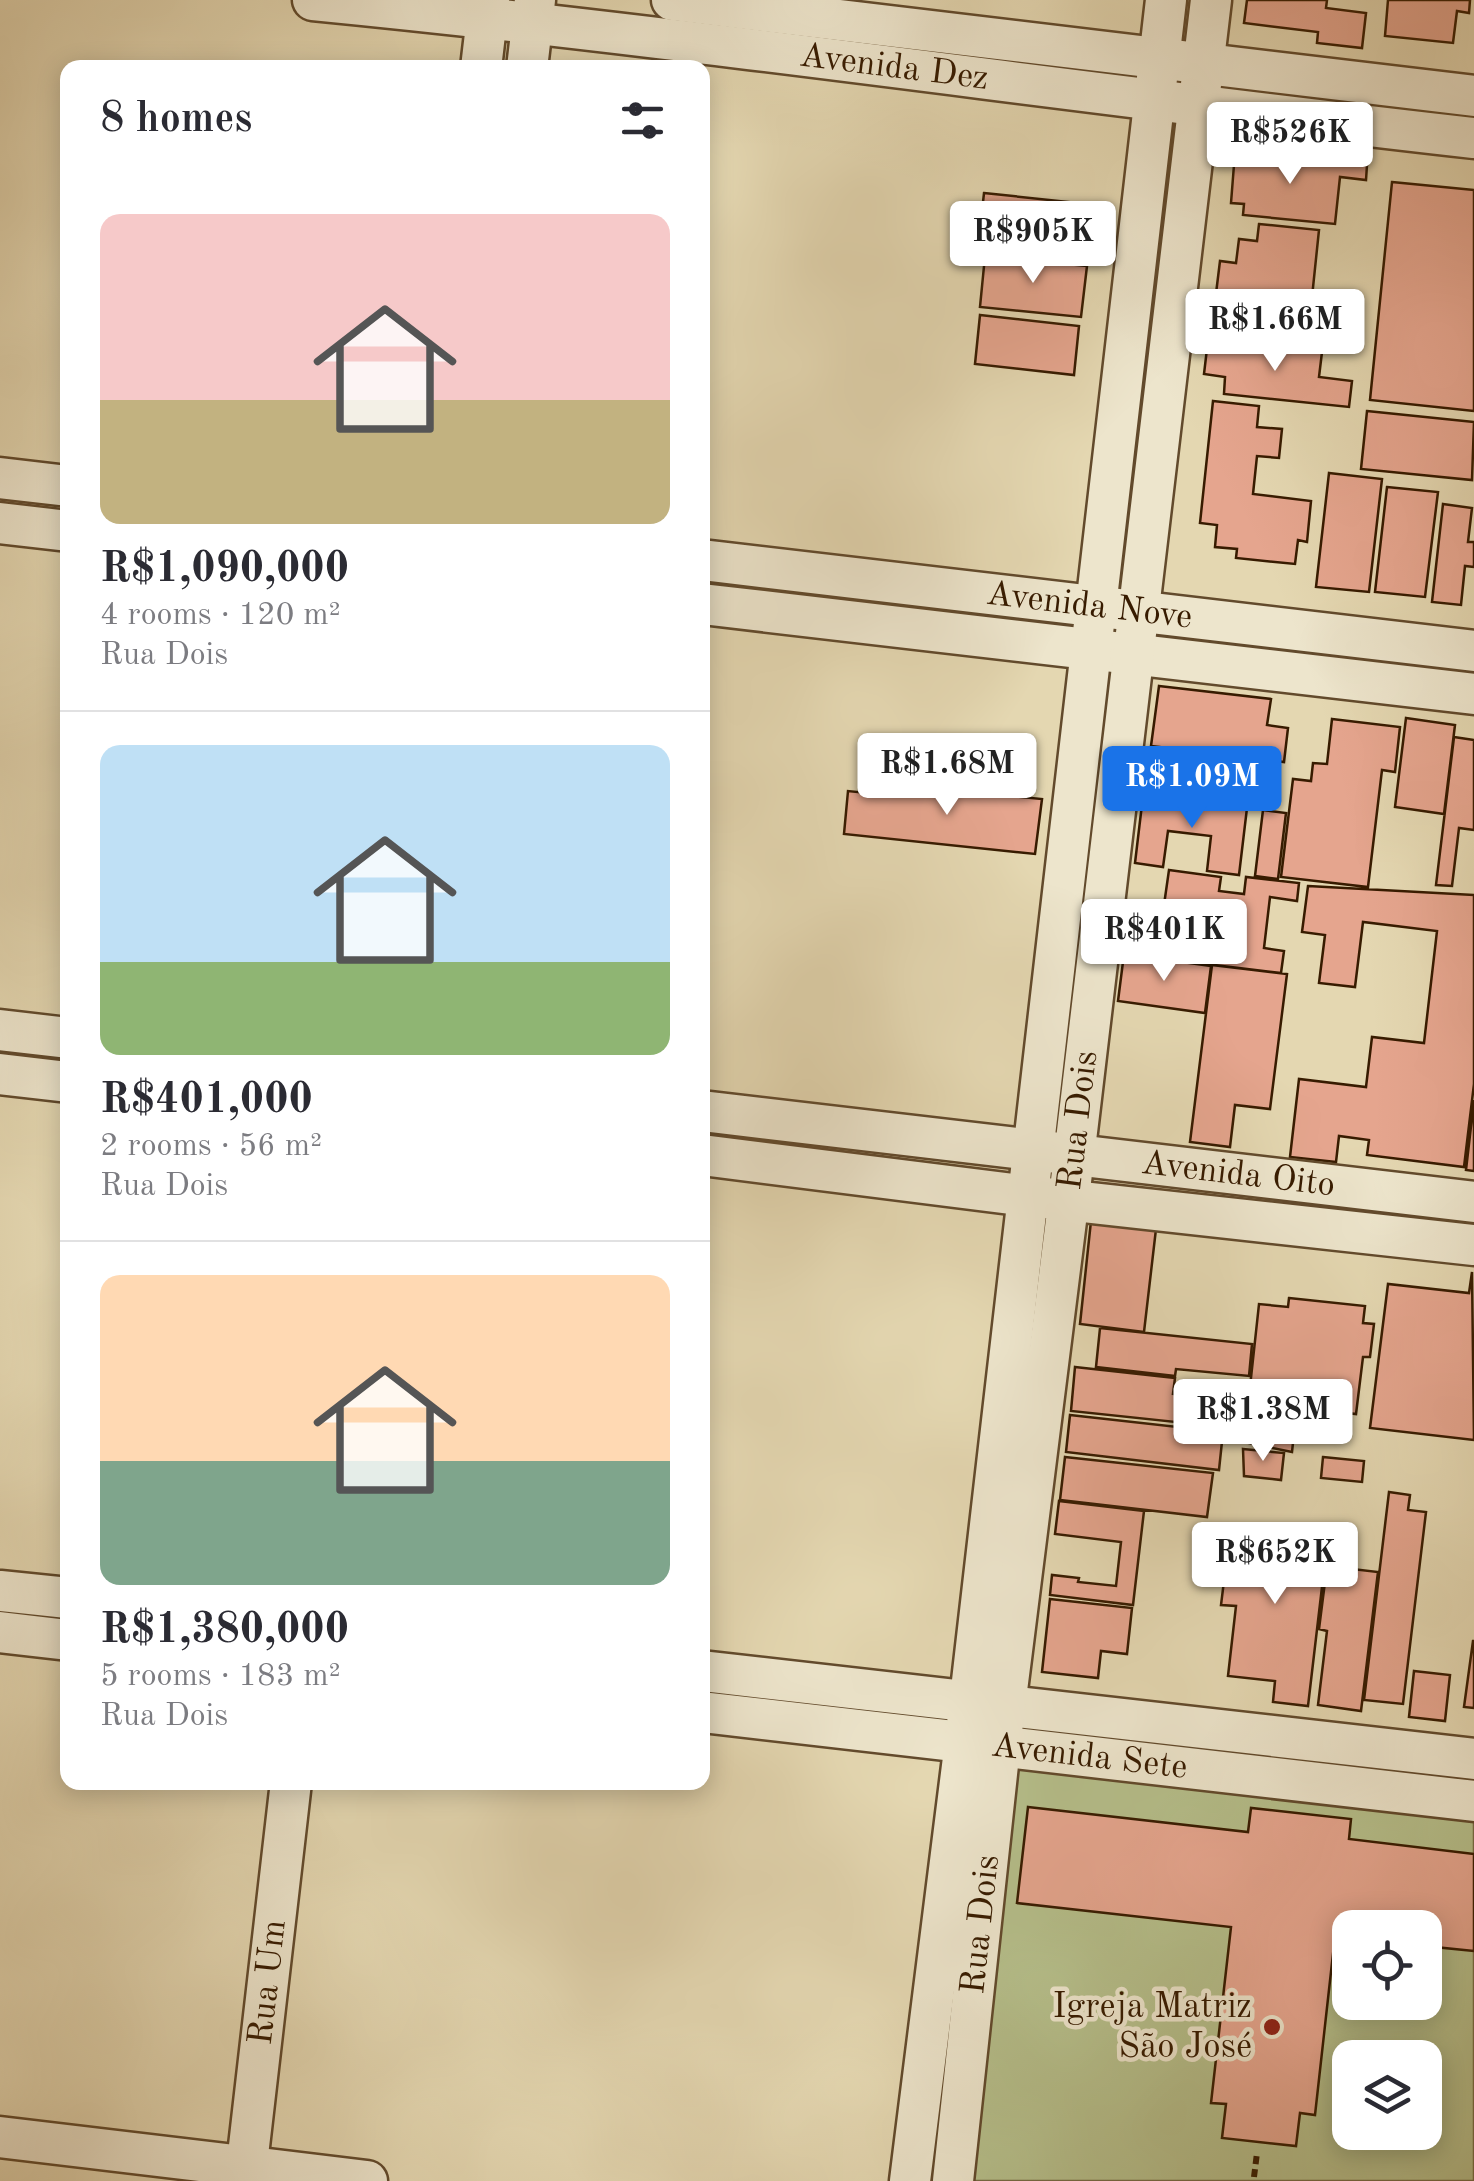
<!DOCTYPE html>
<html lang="en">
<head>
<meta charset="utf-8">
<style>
	body { margin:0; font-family:"Old Standard TT",serif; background:#f7f7f7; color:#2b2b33; height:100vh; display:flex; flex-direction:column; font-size:38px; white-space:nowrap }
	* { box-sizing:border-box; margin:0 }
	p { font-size:32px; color:#7c7c81 }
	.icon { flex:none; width:55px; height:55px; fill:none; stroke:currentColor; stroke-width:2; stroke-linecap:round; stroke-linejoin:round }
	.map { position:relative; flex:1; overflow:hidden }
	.sheet { position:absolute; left:60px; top:60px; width:650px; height:1730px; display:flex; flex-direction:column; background:#fff; border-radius:20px; box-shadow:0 5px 25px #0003 }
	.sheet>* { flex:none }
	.buttons { position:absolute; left:1332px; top:1910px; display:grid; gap:20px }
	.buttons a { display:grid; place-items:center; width:110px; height:110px; border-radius:20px; background:#fff; box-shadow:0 5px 25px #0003; font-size:50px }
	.price { position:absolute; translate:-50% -85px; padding:0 22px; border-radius:10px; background:#fff; color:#222; font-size:32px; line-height:65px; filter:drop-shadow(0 2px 5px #0008) }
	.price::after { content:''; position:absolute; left:50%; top:60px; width:30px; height:22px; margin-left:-15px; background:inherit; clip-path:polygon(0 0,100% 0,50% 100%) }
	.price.active { background:#1a73e8; color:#fff }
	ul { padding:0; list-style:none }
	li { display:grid; align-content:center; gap:20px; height:530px; padding:0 40px }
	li+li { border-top:2px solid #e1e1e2 }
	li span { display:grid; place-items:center; height:310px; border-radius:20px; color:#555 }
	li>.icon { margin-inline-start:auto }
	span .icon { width:180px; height:180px; fill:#fffc; stroke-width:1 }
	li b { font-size:42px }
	h2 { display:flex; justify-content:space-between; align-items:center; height:120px; padding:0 40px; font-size:42px }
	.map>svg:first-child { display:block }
</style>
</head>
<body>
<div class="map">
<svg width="1474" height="2181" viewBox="0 0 1474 2181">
	<rect width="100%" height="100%" fill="#e4d7b1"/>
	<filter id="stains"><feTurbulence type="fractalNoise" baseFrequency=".002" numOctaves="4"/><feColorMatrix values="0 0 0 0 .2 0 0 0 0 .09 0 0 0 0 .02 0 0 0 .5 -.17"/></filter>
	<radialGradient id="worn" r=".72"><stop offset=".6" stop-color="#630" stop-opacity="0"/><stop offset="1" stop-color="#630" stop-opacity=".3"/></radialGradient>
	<path fill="#b5be8a" stroke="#766c45" stroke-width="2.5" fill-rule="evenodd" d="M1000,1746L1474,1801V2181H953ZM1350,1928H1425V2002H1350ZM1350,2058H1425V2132H1350Z"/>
	<path fill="#e5a58e" stroke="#371b00" stroke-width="2.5" d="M1247,0H1327L1326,8L1366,13L1362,48L1317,43L1318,32L1244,23Z
		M1388,0H1470L1469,13L1457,11L1453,43L1385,36Z
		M1235,152L1367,165L1366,180L1340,177L1335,224L1243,215L1244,204L1231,203Z
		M1392,182L1474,190V411L1370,400Z
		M984,193L1088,204L1082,258L978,247Z
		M1259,224L1319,230L1309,326L1351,331L1349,348L1305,344L1306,336L1212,326L1220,261L1236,263L1239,239L1257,241Z
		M985,256L1087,266L1081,317L980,307Z
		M980,315L1079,326L1074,375L975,364Z
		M1208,340L1322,352L1319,377L1352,381L1349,407L1224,394L1225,377L1204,374Z
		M1213,401L1259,406L1257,427L1282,429L1279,458L1257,456L1253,494L1311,501L1307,542L1298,540L1295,564L1236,558L1237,549L1215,547L1217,525L1200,523Z
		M1367,411L1474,422L1472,480L1361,469Z
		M1329,473L1382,479L1369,592L1316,587Z
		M1387,487L1438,492L1425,597L1375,592Z
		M1443,504L1472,508L1468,542H1474V567L1465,566L1461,605L1432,602Z
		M1159,686L1271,699L1267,725L1288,728L1284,762L1151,746Z
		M1406,718L1455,725L1444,814L1395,807Z
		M1332,719L1400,727L1395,772L1382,770L1368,887L1281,877L1293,779L1311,781L1313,763L1327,764Z
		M1454,737L1474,740V830L1459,828L1452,886L1436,885Z
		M1217,755L1269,762L1263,803L1212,796Z
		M900,785L1042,799L1035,854L844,834L848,791L897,796Z
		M1143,796L1247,808L1239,875L1207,871L1211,836L1168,831L1163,867L1135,863Z
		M1263,810L1286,813L1278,879L1255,876Z
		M1169,870L1221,877L1219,891L1244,894L1246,877L1299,883L1297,901L1270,897L1264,948L1284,951L1281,973L1124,954L1127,931L1154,935L1158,904L1164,905Z
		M1308,886L1474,895V1084L1464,1167L1367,1155L1369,1140L1339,1136L1336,1162L1290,1157L1299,1079L1366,1087L1372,1037L1424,1043L1437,931L1363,922L1355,987L1319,983L1325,935L1302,932Z
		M1124,954L1211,966L1205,1013L1118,1001Z
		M1212,965L1287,974L1270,1109L1235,1105L1230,1147L1190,1142Z
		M1474,1100V1171L1466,1170Z
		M1091,1221L1156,1229L1144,1332L1080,1324Z
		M1472,1272L1474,1440L1370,1428L1388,1284L1469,1293Z
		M1289,1298L1365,1306L1363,1323L1374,1324L1370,1357H1363L1356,1414L1297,1407L1292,1452L1244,1442L1259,1304L1288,1307Z
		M1100,1328L1252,1344L1249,1376L1176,1369L1175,1376L1096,1367Z
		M1075,1367L1175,1378L1173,1394L1235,1400L1232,1428L1071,1411Z
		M1070,1415L1223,1432L1219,1470L1066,1452Z
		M1243,1449L1284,1453L1281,1480L1244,1476Z
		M1065,1457L1213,1473L1207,1517L1060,1500Z
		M1323,1457L1364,1461L1362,1482L1321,1478Z
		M1389,1492L1410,1495L1408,1510L1426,1512L1403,1704L1364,1700Z
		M1059,1501L1144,1511L1133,1605L1050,1595L1052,1575L1079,1578L1078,1582L1116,1586L1121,1542L1055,1534Z
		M1231,1524L1328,1536L1308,1706L1273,1702L1275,1681L1228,1676L1236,1606L1221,1605Z
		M1327,1566L1378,1572L1361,1711L1318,1705L1327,1631L1319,1629Z
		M1050,1599L1132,1608L1127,1654L1101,1651L1098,1678L1042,1672Z
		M1473,1641H1474V1708L1464,1707Z
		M1414,1671L1450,1675L1445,1721L1409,1717Z
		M1028,1807L1248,1832L1251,1808L1351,1819L1349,1839L1474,1854V1951L1425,1946V1928H1350V1937L1335,1936L1315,2115L1300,2113L1296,2146L1222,2138L1226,2104L1211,2103L1231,1927L1017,1903Z"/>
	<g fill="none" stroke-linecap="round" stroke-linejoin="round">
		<defs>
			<g id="minor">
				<path id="s1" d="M313,0C701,38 1087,95 1474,138"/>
				<path d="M672,0L1474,96"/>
				<path d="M481,68L489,0"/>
				<path d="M527,68L535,0"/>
				<path d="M0,478L68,486"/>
				<path d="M0,523L68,531"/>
				<path id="s2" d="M702,560L1474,651"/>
				<path d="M702,604L1474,694"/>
				<path d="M0,1030L68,1038"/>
				<path d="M0,1074L68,1082"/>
				<path id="s3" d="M702,1111L1474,1202"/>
				<path d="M702,1155L1028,1196L1474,1245"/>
				<path d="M0,1591L68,1598"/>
				<path d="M0,1632L68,1640"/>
				<path d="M702,1671L1474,1759"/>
				<path id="s4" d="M702,1712L1474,1801"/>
				<path d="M0,2137L367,2181"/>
				<path id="s5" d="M245,2181L291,1782"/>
				<path d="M910,2181L965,1742L1166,0"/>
				<path id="s6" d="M953,2181L1000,1746L1074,1157L1211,0"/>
			</g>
		</defs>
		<use href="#minor" stroke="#624a2c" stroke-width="45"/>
		<path stroke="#371b00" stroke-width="6" stroke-dasharray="8 5" stroke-linecap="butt" d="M1254,2177L1257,2153"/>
		<use href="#minor" stroke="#ede5cc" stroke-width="40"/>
	</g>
	<circle fill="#8f2418" stroke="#ede5cc" stroke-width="4" cx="1272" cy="2027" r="10"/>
	<g text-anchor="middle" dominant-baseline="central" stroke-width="9" stroke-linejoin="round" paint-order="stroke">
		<g font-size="35" fill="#371b00" stroke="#ede5cc">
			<text stroke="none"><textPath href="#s1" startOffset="585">Avenida Dez</textPath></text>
			<text stroke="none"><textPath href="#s2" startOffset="390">Avenida Nove</textPath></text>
			<text stroke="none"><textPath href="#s6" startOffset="1068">Rua Dois</textPath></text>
			<text stroke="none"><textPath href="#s3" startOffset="540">Avenida Oito</textPath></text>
			<text stroke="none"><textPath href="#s4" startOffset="390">Avenida Sete</textPath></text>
			<text stroke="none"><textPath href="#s6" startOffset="258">Rua Dois</textPath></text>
			<text stroke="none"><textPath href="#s5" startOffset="200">Rua Um</textPath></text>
		</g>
		<g font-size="35" fill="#371b00" stroke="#ede5cc" text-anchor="end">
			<text x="1252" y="2007">Igreja Matriz<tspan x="1252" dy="40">São José</tspan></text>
		</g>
	</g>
	<rect width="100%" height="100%" filter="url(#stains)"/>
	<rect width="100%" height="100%" fill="url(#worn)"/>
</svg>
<div class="buttons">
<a><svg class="icon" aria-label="locate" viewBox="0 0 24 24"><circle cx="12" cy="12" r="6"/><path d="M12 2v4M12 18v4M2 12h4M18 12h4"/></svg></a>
<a><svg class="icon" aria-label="layers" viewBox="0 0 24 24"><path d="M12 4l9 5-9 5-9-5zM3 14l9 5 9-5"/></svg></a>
</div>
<b class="price" style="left:1290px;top:187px">R$526K</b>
<b class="price" style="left:1033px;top:286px">R$905K</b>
<b class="price" style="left:1275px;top:374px">R$1.66M</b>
<b class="price" style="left:947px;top:818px">R$1.68M</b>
<b class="price active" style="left:1192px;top:831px">R$1.09M</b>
<b class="price" style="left:1164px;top:984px">R$401K</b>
<b class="price" style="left:1263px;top:1464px">R$1.38M</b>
<b class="price" style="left:1275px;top:1607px">R$652K</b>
<section class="sheet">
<h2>8 homes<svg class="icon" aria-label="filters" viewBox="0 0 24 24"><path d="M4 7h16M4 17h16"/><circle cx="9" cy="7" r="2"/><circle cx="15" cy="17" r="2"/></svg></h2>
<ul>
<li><span style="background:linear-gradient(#f6c9c9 60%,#c2b280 0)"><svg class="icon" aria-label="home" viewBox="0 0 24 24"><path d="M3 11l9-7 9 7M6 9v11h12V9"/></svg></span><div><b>R$1,090,000</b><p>4 rooms · 120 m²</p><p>Rua Dois</p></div></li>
<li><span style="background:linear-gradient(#bfe0f5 70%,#8fb573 0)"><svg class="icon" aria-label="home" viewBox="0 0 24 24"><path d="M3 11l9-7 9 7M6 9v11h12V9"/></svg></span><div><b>R$401,000</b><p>2 rooms · 56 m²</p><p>Rua Dois</p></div></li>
<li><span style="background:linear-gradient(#ffd9b3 60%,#7fa58c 0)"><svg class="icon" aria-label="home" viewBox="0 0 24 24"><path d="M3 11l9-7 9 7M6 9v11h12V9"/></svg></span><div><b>R$1,380,000</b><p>5 rooms · 183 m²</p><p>Rua Dois</p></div></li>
</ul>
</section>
</div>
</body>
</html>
